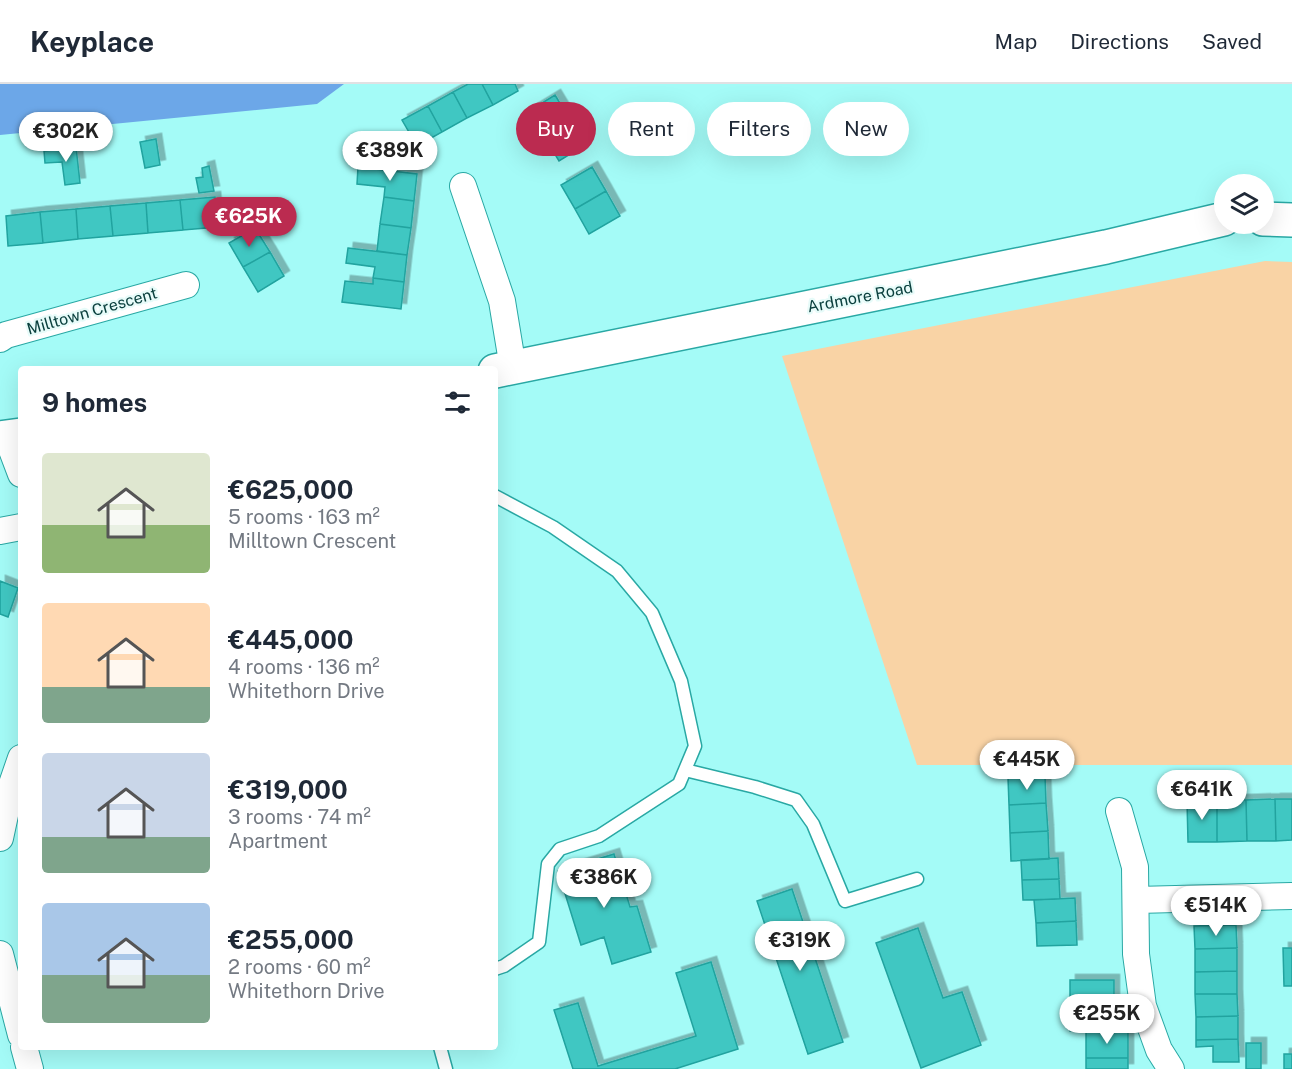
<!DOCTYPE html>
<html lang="en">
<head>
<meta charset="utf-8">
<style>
	body { margin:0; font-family:"Public Sans",sans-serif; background:#f6f6f7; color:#1f2937; height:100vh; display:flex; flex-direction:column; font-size:22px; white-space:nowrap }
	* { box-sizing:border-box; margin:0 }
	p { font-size:20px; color:#747a83 }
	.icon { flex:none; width:33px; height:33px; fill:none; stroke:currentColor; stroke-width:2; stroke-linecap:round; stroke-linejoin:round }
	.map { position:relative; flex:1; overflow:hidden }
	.side { position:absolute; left:18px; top:282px; width:480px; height:684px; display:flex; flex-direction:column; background:#fff; border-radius:6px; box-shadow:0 6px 24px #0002 }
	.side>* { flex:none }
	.banner { position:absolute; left:516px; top:18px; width:570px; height:54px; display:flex; gap:12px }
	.fabs { position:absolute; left:1214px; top:90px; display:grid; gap:12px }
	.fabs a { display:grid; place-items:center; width:60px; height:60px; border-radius:50%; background:#fff; box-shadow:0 6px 24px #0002; font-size:30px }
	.price { position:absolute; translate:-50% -51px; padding:0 14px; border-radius:21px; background:#fff; color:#222; font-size:20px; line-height:39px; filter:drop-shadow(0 2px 3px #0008) }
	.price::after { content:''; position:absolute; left:50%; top:36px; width:18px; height:14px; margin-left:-9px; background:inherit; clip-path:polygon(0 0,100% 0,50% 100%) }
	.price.selected { background:#bb2b50; color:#fff }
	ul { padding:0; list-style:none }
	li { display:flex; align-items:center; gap:18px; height:150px; padding:0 24px }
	li span { display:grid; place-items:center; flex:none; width:168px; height:120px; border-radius:6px; color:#555 }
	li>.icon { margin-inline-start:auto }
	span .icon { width:72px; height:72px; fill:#fffc; stroke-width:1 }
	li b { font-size:26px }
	h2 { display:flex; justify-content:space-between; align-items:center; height:72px; padding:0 24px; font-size:26px }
	.pill { padding:0 21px; border-radius:27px; background:#fff; box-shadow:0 6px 24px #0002; font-size:21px; line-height:54px }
	.pill.selected { background:#bb2b50; color:#fff }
	header { display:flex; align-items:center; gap:36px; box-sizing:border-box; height:84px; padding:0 30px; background:#fff; border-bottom:2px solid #e0e1e3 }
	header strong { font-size:28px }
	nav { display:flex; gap:33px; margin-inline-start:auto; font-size:21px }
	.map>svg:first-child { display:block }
</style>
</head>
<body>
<header>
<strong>Keyplace</strong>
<nav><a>Map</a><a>Directions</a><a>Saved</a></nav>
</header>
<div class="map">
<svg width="1292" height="985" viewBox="0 0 1292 985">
	<defs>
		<filter id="shadow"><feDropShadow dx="5.5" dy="-5.5" stdDeviation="0" flood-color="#0004"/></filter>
	</defs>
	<rect width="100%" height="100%" fill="#a4fbf7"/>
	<path fill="#f9d3a5" d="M1265,177L1292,178V681H917L782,272Z"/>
	<path fill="#6ca7e8" d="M0,0H344L317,20L0,51Z"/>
	<path fill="#41c7c2" stroke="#20a39f" stroke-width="1.5" filter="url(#shadow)" d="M468,0H482L493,21L467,34L453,8Z
		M482,0H515L518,7L493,21Z
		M453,8L467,34L442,48L428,22Z
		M555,11L570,36L544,52L529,27Z
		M428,22L442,48L417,62L402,36Z
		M570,36L585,61L559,77L544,52Z
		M156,55L160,81L145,84L140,58Z
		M76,63L80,99L65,101L62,78L45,79L44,67Z
		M209,82L214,107L199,109L196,94L203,93L202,84Z
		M358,83L417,90L414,117L384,113L385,103L357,100Z
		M592,83L606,107L575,125L561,101Z
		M606,107L620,132L589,150L575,125Z
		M215,113L218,143L183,146L180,116Z
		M384,113L414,117L411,144L380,140Z
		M180,116L183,146L148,149L146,119Z
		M146,119L148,149L113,152L110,122Z
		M110,122L113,152L78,155L76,125Z
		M76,125L78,155L43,159L40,128Z
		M40,128L43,159L8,162L6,132Z
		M380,140L411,144L407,171L377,167Z
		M255,144L270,168L243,183L229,159Z
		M348,164L407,171L404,198L373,194L375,183L346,179Z
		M270,168L284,192L258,208L243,183Z
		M373,194L404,198L401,225L342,218L345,197L373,200Z
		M0,497L18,504L8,533L0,530Z
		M1045,692L1046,719L1009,721L1008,694Z
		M1275,715L1276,757H1247L1246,716Z
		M1275,715H1292V756L1276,757Z
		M1217,716V758H1188L1187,717Z
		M1217,716H1246L1247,757L1217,758Z
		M1046,719L1048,747L1010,749L1009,721Z
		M1048,747L1049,775L1011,777L1010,749Z
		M614,770L630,823L637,822L651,868L612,880L604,853L581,861L558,787Z
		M1058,774L1059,795L1022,796L1021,776Z
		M1059,795L1060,815L1023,816L1022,796Z
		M792,805L843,958L808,970L757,817Z
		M1075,814L1076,837L1036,839L1034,816Z
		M1076,837L1077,861L1037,862L1036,839Z
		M1236,841L1237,864L1195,865L1194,842Z
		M918,844L943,914L962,908L981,961L921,984L876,859Z
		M1237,864V887L1195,888V865Z
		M1283,864H1292V902H1284Z
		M711,878L738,965L675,985H573L554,926L578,919L598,982L696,952L676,889Z
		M1237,887V910H1195V888Z
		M1070,896H1114V922H1070Z
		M1195,910H1237L1238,932L1196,933Z
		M1070,922H1114V947H1070Z
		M1238,932V955L1196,956V933Z
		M1128,947V974H1086V948Z
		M1238,955L1239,978H1213V962L1196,963V956Z
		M1246,959H1261V985H1246Z
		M1284,970H1292V985H1284Z
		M1086,974H1128V985H1086Z"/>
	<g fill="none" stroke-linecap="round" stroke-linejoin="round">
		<defs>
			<path id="lane" d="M495,412L553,443L617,487L652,529L681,597L695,662L679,700L599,752L560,765L548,780L539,858L504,882L495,885
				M685,686L755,703L796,716L813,740L845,817L917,795
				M440,963L446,985"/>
			<path id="street" d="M463,102L502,217L513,284
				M0,255L6,251L186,201
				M7,353L21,390
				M0,447L21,443
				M1119,727L1135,783L1136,870L1143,922L1159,966L1171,985
				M0,754L11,703L21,674
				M1137,816L1292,812
				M0,870L21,951
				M24,963L30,985"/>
			<path id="secondary" d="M1263,135L1292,136
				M495,287L1106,163L1224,135
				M0,354L21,351"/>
		</defs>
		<use href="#lane" stroke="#29a8a4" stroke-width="15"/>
		<use href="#street" stroke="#29a8a4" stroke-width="28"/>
		<use href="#secondary" stroke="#29a8a4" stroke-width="36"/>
		<use href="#lane" stroke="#fff" stroke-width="12"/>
		<use href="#street" stroke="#fff" stroke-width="26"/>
		<use href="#secondary" stroke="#fff" stroke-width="33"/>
	</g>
	<g text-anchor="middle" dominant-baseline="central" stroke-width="4.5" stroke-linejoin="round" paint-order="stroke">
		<g font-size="16" fill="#0b403e" stroke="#e7fbf9">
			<text transform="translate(860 213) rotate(-11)">Ardmore Road</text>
			<text transform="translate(92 227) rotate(-16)">Milltown Crescent</text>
		</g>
	</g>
</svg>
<div class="fabs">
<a><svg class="icon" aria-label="layers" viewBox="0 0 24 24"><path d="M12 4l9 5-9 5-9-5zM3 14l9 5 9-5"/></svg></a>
</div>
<b class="price" style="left:66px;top:79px">€302K</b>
<b class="price" style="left:390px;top:98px">€389K</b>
<b class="price selected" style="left:249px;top:164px">€625K</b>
<b class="price" style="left:1027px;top:707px">€445K</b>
<b class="price" style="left:1202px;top:737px">€641K</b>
<b class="price" style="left:604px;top:825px">€386K</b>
<b class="price" style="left:1216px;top:853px">€514K</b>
<b class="price" style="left:800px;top:888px">€319K</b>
<b class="price" style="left:1107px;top:961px">€255K</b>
<div class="banner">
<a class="pill selected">Buy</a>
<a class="pill">Rent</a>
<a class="pill">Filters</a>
<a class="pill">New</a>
</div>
<section class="side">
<h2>9 homes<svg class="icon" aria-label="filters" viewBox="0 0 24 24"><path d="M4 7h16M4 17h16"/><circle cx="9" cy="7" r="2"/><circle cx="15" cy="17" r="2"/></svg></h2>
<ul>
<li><span style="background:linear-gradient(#dfe7d0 60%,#8fb573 0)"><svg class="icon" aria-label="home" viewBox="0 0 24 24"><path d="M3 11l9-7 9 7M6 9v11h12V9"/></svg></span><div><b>€625,000</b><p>5 rooms · 163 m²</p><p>Milltown Crescent</p></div></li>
<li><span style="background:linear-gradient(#ffd9b3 70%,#7fa58c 0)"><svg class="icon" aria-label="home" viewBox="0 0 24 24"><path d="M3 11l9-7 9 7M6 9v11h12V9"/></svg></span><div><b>€445,000</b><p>4 rooms · 136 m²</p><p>Whitethorn Drive</p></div></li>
<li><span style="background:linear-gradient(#c9d6e8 70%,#7fa58c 0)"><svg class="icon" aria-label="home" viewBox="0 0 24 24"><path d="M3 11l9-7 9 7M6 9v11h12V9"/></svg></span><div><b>€319,000</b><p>3 rooms · 74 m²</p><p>Apartment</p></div></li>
<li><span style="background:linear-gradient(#a9c7e8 60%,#7fa58c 0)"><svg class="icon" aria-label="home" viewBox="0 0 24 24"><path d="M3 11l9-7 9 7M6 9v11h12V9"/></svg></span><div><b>€255,000</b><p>2 rooms · 60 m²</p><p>Whitethorn Drive</p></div></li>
</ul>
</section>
</div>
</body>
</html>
